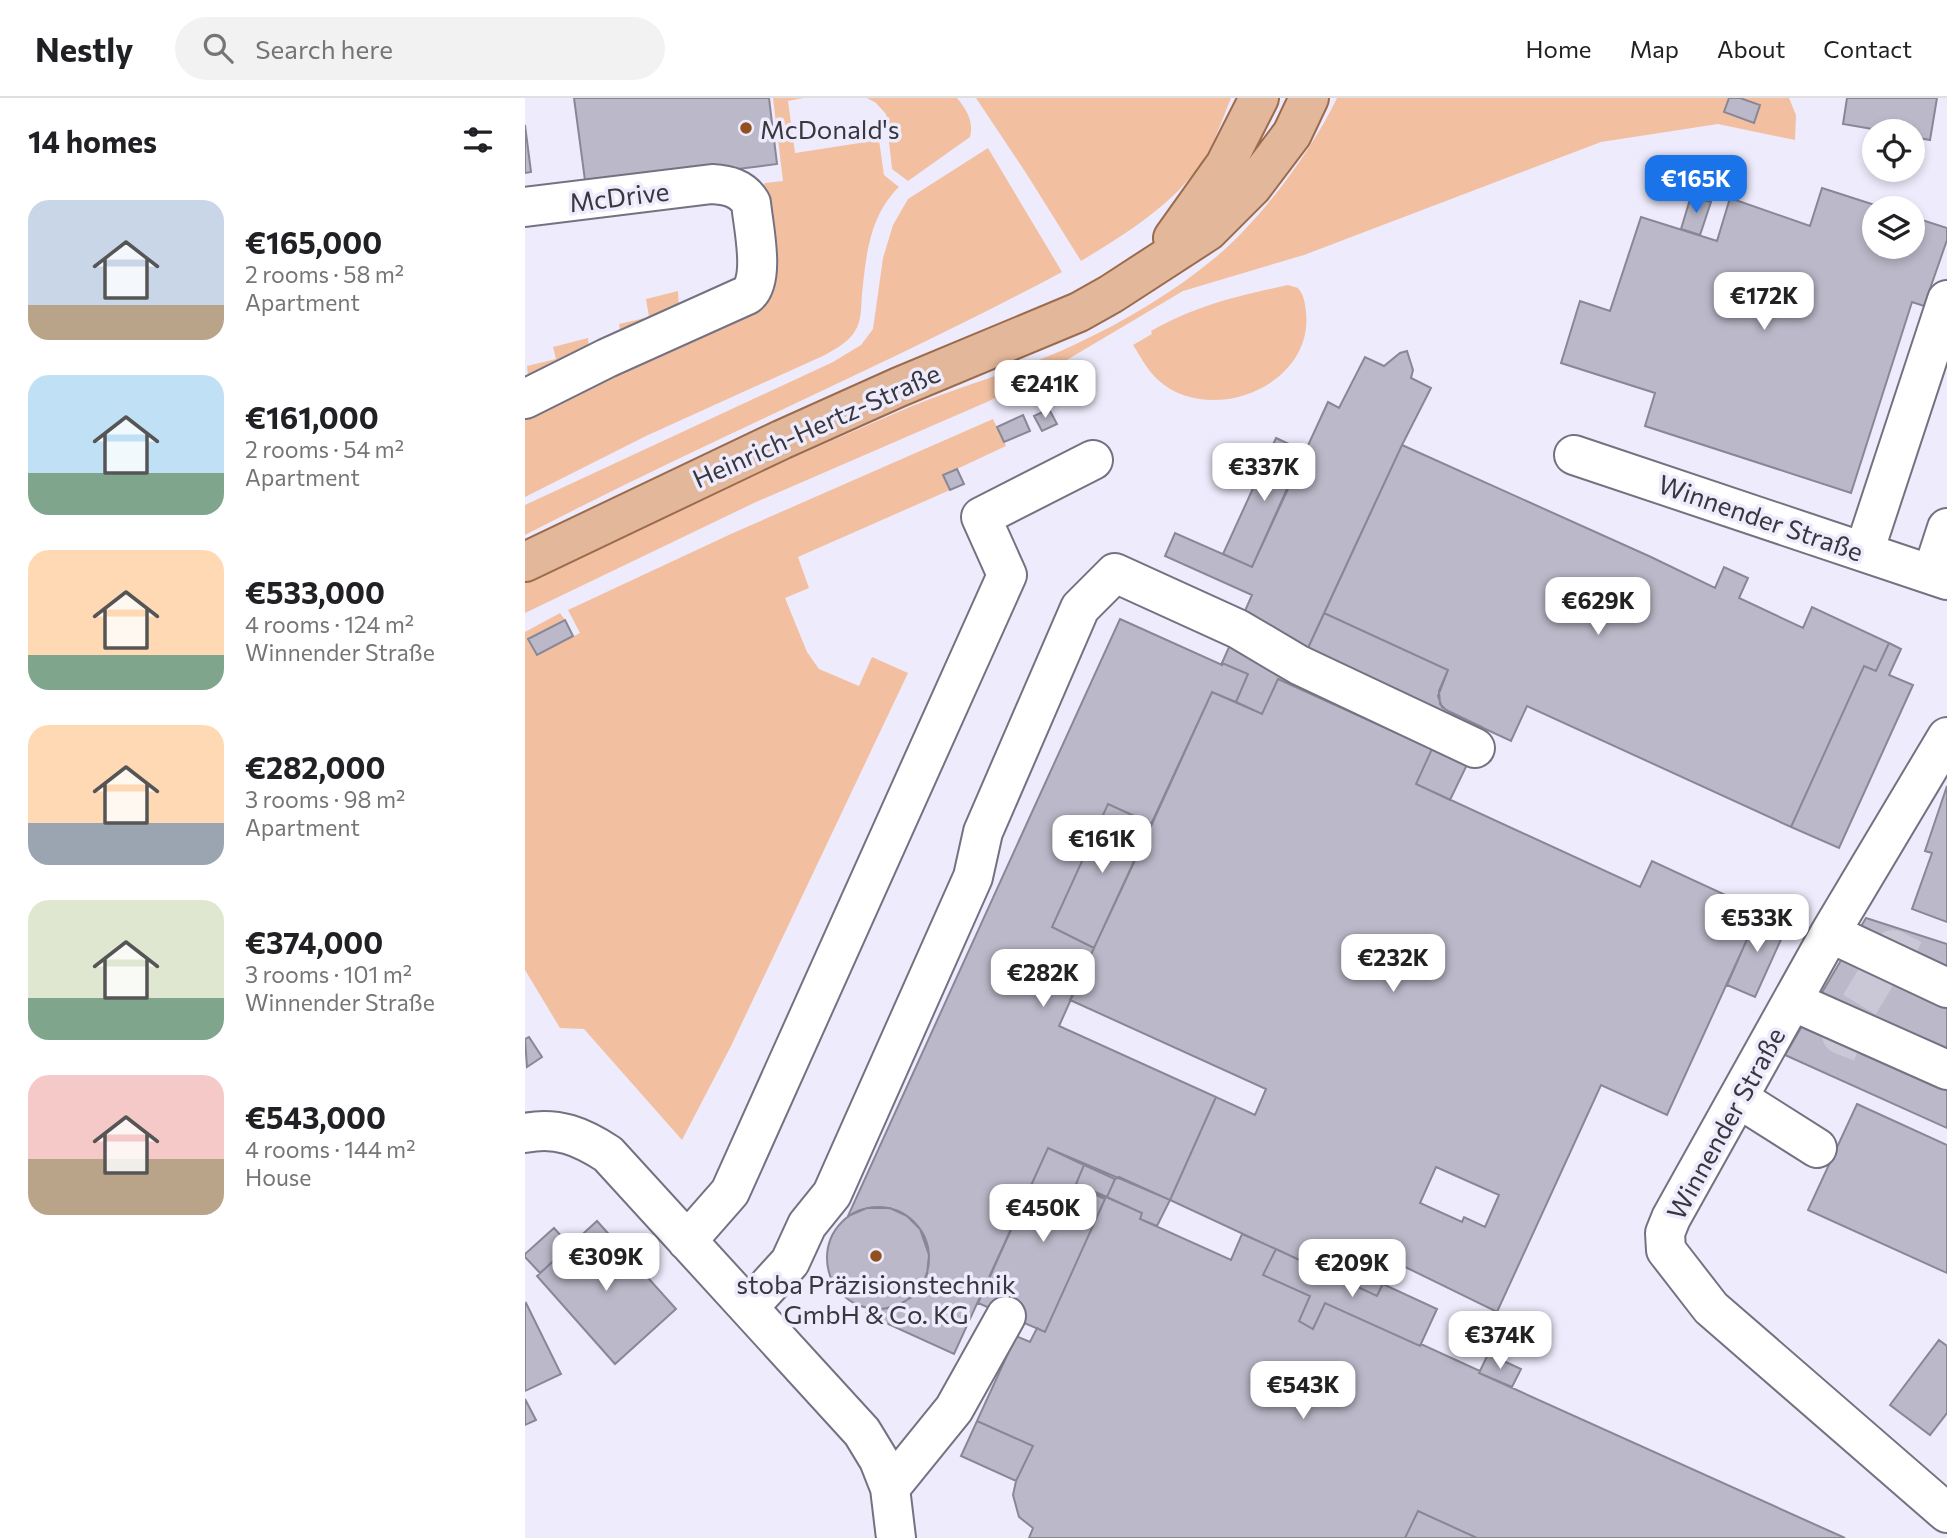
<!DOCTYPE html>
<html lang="en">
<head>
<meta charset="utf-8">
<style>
	body { margin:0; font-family:Commissioner,sans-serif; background:#f2f2f2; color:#202124; height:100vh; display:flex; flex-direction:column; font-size:26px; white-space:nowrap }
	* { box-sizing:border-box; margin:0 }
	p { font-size:23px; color:#757577 }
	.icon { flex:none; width:38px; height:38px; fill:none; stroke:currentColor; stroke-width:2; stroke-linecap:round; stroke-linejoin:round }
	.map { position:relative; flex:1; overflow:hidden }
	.sheet { display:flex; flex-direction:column; background:#fff; width:525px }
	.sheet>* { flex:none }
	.tools { position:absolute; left:1337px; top:21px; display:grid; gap:14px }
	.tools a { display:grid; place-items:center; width:63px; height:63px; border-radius:50%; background:#fff; box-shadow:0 4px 10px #0003; font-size:35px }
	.price { position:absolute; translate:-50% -60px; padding:0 16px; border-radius:14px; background:#fff; color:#222; font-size:23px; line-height:46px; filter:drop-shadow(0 2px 4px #0008) }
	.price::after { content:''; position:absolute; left:50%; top:42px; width:21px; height:16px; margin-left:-10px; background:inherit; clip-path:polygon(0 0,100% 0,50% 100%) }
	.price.current { background:#1a73e8; color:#fff }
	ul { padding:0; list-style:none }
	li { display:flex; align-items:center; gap:21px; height:175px; padding:0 28px }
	li span { display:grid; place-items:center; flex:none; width:196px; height:140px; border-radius:21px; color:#555 }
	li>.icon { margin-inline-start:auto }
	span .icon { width:84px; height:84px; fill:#fffc; stroke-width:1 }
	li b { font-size:30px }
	h2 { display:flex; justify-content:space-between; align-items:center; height:84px; padding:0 28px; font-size:30px }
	header { display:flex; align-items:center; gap:42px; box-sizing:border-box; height:98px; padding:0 35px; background:#fff; border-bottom:2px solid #e0e0e0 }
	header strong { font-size:33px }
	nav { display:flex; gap:38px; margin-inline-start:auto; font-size:24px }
	.search { width:490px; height:63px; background:#f2f2f2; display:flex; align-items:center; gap:18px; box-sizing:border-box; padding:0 24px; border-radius:38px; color:#757577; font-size:26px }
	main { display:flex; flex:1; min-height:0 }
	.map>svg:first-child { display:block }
</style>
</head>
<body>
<header>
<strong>Nestly</strong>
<div class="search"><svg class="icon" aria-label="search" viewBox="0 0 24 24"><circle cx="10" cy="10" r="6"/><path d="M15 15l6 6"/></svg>Search here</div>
<nav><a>Home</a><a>Map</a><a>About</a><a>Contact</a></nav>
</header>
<main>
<section class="sheet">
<h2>14 homes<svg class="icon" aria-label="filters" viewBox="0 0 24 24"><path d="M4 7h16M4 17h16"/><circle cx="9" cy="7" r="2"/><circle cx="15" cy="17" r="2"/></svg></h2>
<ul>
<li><span style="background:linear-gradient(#c9d6e8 75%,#b9a48a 0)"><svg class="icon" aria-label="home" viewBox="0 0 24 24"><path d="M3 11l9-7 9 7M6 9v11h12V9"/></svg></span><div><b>€165,000</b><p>2 rooms · 58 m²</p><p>Apartment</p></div></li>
<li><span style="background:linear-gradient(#bfe0f5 70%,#7fa58c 0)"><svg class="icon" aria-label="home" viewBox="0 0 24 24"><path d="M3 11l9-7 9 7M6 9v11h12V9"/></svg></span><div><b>€161,000</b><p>2 rooms · 54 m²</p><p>Apartment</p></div></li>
<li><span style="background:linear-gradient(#ffd9b3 75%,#7fa58c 0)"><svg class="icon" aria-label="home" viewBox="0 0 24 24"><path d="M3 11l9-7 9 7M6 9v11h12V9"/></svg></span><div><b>€533,000</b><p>4 rooms · 124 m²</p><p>Winnender Straße</p></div></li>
<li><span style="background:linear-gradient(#ffd9b3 70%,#9aa5b1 0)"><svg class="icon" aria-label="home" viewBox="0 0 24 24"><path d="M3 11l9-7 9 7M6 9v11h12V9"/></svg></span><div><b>€282,000</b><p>3 rooms · 98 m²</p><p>Apartment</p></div></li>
<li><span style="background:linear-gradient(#dfe7d0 70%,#7fa58c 0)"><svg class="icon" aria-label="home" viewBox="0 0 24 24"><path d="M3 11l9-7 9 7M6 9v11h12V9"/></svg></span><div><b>€374,000</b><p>3 rooms · 101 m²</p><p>Winnender Straße</p></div></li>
<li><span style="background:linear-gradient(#f6c9c9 60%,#b9a48a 0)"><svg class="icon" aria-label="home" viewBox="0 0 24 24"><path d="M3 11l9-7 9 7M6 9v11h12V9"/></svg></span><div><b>€543,000</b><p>4 rooms · 144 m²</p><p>House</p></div></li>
</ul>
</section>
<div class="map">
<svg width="1422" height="1440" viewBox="0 0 1422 1440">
	<rect width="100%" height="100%" fill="#eeebfc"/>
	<path fill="#f2c0a1" d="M248,0H278L263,3L270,55L354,42L359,77L374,89C345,117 341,157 337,196C336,207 337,223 330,233C324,244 310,251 300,257L121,338L0,399V316L220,204L234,91L240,85L258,83Z
		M342,0H432C442,12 449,24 445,39L383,83L367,71L361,16L351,5Z
		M451,0H706C697,22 690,44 677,64C648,107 599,137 556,163L501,75Z
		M812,0H1264L1271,17L1270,42L1193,26L1076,44L779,157L658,193L535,266L462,304L231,404L0,515V484L29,468C143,415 257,364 373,314C431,289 494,273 551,246C600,223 649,194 691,159C737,120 786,54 812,0Z
		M463,50L537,174C361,268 177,345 0,437V407L308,264L336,247L348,231L358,160L368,127L383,101Z
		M763,187L773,190C779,197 780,205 781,214C789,288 685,329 633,282C622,272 616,259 608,247L627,236L626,233C672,207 712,198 763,187Z
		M153,193L154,214L97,243L94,226L124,219L121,201Z
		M63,240L64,250L4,288L2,268L31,261L28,249Z
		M468,321L481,348L419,377L425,392L273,459L284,490L260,500L282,554L294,571L334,588L347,559L383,575L206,948L157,1042L59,931L35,930L0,872V534L35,515L40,522L3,541L12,557L55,535L43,512L208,435Z"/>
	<path fill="#bbb9c9" stroke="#898796" stroke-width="2" fill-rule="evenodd" d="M49,0H244L252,66L61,90Z
		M1204,0H1215L1235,7L1229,25L1199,14Z
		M1322,0H1412L1405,42L1388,39V33H1359L1318,26Z
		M0,27L6,74L0,75Z
		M1297,90L1359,110H1349V149H1388V119L1422,130V142L1399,208L1387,204L1326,395L1120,328L1130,295L1036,265L1055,203L1085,213L1116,119L1192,143L1205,100L1285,128Z
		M1166,98L1186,104L1175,137L1156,131Z
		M882,253L888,272L886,280L906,290L877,347L766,587L753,581L737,616L711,604L723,576L697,565L727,497L640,458L650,435L727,469L803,304L814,310L840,259L859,268L875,255Z
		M524,311L532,326L517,333L509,318Z
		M498,317L505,333L479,344L472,329Z
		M751,340L779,353L727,469L698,456Z
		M877,347L1126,459L1190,490L1199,469L1223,480L1214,500L1278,530L1287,509L1364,545L1351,573L1339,568L1266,729L1002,608L986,643L928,616L917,609L913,598L923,572L799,515Z
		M432,371L439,386L425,392L418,377Z
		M799,515L923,572L914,593L915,606L921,612L957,629L950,650L925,702L891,686L907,651L766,587Z
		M595,521L697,567V565L723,576L711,604L687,594L627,726L583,706L527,829L569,850L534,928L691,999L645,1102L523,1050L429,1256L341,1216L343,1210L357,1211L371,1208L387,1199L396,1188L402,1176L404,1157L395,1131L382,1118L365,1110H342L323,1118Z
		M40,522L48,538L12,557L3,541Z
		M1364,545L1376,551L1364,577L1388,587L1314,750L1266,729L1339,568L1351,573Z
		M753,581L907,651L891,686L1115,789L1127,763L1235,813L1142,1017L1076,987L972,1214L868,1163L852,1198L645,1102L691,999L730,1017L741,991L545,902L687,594L737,616ZM911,1069L974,1097L960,1129L939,1119L937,1124L895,1105Z
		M1422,688V824L1387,811L1407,755L1400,753Z
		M583,706L627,726L569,850L527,829Z
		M1234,814L1263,826L1230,899L1202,887Z
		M1341,820L1422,846V1030L1260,957Z
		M4,939L17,959L2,969L0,941Z
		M1332,1006L1422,1047V1175L1283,1112Z
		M523,1050L559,1067L551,1086L580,1101L520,1234L453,1205Z
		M559,1067L590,1081L582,1099L551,1086Z
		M594,1079L645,1102L632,1128L615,1121L617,1115L582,1099L590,1081Z
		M572,1095L617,1115L615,1121L706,1162L717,1136L751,1151L738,1177L785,1198L774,1223L788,1231L800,1205L895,1248L896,1246L955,1273L954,1275L1320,1440H952L893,1413L880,1440H504L508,1430L494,1419L488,1397L491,1383L508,1348L452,1323L491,1238L505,1244L512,1230L520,1234L580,1101L571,1097Z
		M302 1160a51 51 0 1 1 102 0a51 51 0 1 1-102 0Z
		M72,1123L151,1211L90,1266L12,1178Z
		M29,1130L45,1148L15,1175L0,1159V1156Z
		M751,1151L852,1198L858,1186L912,1211L895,1248L800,1205L788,1231L774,1223L785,1198L738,1177Z
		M1,1205L36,1276L0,1293V1206Z
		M1414,1242L1422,1248V1315L1405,1337L1365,1307Z
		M963,1256L996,1271L987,1289L954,1275Z
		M0,1301L11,1322L0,1327Z
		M452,1323L508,1348L491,1383L436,1358Z
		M893,1413L952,1440H880Z"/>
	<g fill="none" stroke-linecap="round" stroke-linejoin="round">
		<path stroke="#cac7d6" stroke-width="38" stroke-dasharray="38 19" stroke-linecap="butt" d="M1336,945L1316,937L1368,851L1388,861"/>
		<defs>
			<path id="minor" d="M0,109L187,86C203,87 217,90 226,105C228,127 241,183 222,197L82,260L0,301
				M1049,357L1422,482
				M1339,454L1422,202
				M1407,476L1422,430
				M1422,639L1305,835L1146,1120L1140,1135L1141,1152L1186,1210L1422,1415
				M1305,835L1422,890
				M1267,903L1422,972
				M1213,1000L1292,1050
				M0,1035C32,1028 57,1039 83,1056L337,1334L354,1362L365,1390L371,1440
				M162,1143L205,1094L482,477L456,419L568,362
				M224,1209L265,1164L282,1127L307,1096L448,779L458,734L555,510L590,475L713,531L774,567L950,650
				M365,1390L429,1311L481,1218"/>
			<path id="major" d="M648,140L700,67L734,0
				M0,464L256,342L374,289L554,214L586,196L683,133L727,89L767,36L784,0"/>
		</defs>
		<use href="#minor" stroke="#747281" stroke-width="42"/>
		<use href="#major" stroke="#9b6b4e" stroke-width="42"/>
		<use href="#minor" stroke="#fff" stroke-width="38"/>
		<use href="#major" stroke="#e3b79a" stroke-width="38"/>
	</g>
	<g fill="#92501f" stroke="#eeebfc" stroke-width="2.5">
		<circle cx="221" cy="30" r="7"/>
		<circle cx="351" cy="1158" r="7"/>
	</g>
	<g text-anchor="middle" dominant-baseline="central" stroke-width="7" stroke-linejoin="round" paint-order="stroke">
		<g font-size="26" fill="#38373e" stroke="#eeebfc" text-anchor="start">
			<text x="235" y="30">McDonald's</text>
			<text x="351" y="1185" text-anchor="middle">stoba Präzisionstechnik<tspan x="351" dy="30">GmbH &amp; Co. KG</tspan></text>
		</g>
		<g font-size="26" fill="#38373e" stroke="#eeebfc">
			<text transform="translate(94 98) rotate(-7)">McDrive</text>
			<text transform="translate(291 327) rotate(-24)">Heinrich-Hertz-Straße</text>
			<text transform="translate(1236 419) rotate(19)">Winnender Straße</text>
			<text transform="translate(1200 1025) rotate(-61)">Winnender Straße</text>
		</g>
	</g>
</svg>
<div class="tools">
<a><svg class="icon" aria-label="locate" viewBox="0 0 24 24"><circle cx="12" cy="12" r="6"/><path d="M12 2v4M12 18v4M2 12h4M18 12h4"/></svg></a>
<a><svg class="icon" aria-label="layers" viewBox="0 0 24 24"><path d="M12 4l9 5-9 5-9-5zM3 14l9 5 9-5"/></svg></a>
</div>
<b class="price current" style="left:1171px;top:117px">€165K</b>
<b class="price" style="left:1239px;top:234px">€172K</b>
<b class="price" style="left:520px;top:322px">€241K</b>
<b class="price" style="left:739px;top:405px">€337K</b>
<b class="price" style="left:1073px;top:539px">€629K</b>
<b class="price" style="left:577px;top:777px">€161K</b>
<b class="price" style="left:1232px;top:856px">€533K</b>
<b class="price" style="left:868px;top:896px">€232K</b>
<b class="price" style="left:518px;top:911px">€282K</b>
<b class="price" style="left:518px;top:1146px">€450K</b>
<b class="price" style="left:81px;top:1195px">€309K</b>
<b class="price" style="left:827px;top:1201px">€209K</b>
<b class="price" style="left:975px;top:1273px">€374K</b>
<b class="price" style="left:778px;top:1323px">€543K</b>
</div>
</main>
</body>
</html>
